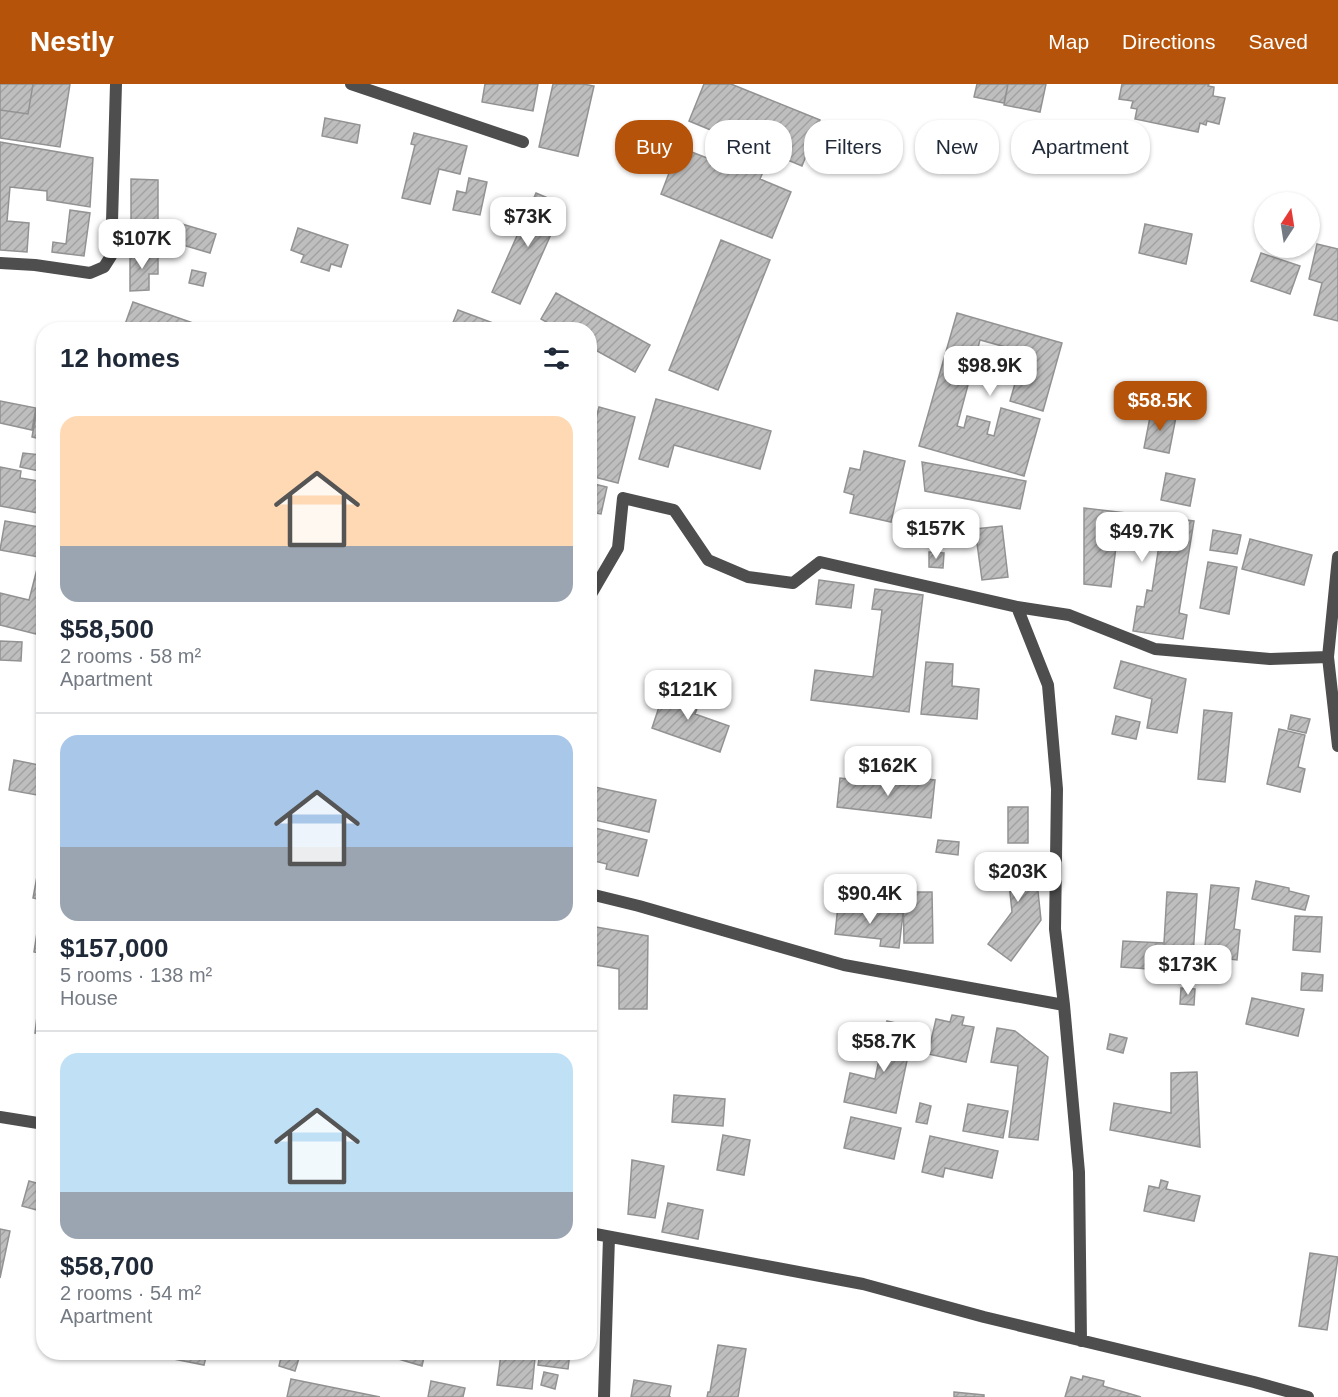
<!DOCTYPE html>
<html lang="en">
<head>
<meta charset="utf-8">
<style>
	body { margin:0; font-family:Arial,sans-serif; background:#f2f2f3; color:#1f2937; height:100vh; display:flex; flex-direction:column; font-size:22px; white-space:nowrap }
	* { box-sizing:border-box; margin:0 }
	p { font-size:20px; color:#747a83 }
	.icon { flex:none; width:33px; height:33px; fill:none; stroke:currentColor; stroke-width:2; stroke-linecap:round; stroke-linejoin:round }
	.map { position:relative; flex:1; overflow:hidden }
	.side { position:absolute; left:36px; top:238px; width:561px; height:1038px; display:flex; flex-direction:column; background:#fff; border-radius:24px; box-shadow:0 2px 4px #0004 }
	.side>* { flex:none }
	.top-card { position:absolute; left:615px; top:36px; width:570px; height:54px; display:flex; gap:12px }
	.needle { width:39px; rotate:12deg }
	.tools { position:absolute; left:1254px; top:108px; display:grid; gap:12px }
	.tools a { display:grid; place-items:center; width:66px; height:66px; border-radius:50%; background:#fff; box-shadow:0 2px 4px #0004; font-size:30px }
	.price { position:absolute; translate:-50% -51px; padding:0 14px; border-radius:12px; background:#fff; color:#222; font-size:20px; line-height:39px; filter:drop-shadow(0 2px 3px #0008) }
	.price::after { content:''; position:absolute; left:50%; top:36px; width:18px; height:14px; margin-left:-9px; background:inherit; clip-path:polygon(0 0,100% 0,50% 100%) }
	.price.selected { background:#b45309; color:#fff }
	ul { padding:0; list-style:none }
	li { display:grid; align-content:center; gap:12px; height:318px; padding:0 24px }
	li+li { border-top:2px solid #e0e1e3 }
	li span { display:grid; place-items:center; height:186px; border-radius:18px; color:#555 }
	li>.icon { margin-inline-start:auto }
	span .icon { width:108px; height:108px; fill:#fffc; stroke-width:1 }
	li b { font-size:26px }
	h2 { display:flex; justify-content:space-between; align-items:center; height:72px; padding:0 24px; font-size:26px }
	.pill { padding:0 21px; border-radius:24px; background:#fff; box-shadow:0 2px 4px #0004; font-size:21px; line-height:54px }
	.pill.selected { background:#b45309; color:#fff }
	header { display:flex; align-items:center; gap:36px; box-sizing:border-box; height:84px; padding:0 30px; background:#b45309; color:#fff }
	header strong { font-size:28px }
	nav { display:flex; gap:33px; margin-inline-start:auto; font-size:21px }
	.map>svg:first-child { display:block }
</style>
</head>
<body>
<header>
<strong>Nestly</strong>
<nav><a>Map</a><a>Directions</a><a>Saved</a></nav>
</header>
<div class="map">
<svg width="1338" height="1313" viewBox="0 0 1338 1313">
	<defs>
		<pattern id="building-hatch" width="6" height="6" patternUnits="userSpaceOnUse" patternTransform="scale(1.5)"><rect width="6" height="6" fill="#bebebe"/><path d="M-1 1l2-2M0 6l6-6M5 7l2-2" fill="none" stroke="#a2a2a2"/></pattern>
	</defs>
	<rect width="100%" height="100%" fill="#fff"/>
	<path fill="url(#building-hatch)" stroke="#929292" stroke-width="1.5" d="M0,0H33L28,30L0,26Z
		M33,0H70L60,63L0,54V26L28,30Z
		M485,0H538L533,27L482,18Z
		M553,0H583L594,2L578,72L539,63Z
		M704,0H731L820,36L802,82L771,69L760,95L791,108L772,154L661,110L679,63L707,74L718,49L689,37Z
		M977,0H1008L1004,19L974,13Z
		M1008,0H1046L1040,28L1004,21Z
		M1122,0H1209L1208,2L1214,3L1213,12L1225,14L1219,40L1207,37L1206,41L1200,39L1198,48L1135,35L1137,25L1131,24L1133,17L1119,15Z
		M325,34L360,41L357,59L322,52Z
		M414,49L467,62L460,90L439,85L430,120L402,114L415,61L411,60Z
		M0,58L93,74L90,123L47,116V107L10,103L7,137L29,139L27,168L0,166Z
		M469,94L487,98L480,131L453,126L457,107L466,109Z
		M131,95L158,96V138H131Z
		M536,109L564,121L520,220L492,208Z
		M70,126L90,129L84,172L52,168L53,158L66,160Z
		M182,140L216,150L210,169L176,159Z
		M1145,140L1192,150L1186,180L1139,169Z
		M298,144L348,161L341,183L331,180L329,187L301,178L304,171L291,166Z
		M721,156L770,176L718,306L669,286Z
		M1317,160L1338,165V237L1314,231L1322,199L1309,195Z
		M130,169H158V190H149V206L130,207Z
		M1261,169L1300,182L1290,210L1251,197Z
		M192,186L206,189L203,202L189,199Z
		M556,209L650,261L635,288L590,263V246H560L541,235Z
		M133,218L213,246H123Z
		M458,226L493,239L491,246H450Z
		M957,229L1062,259L1043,327L1010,317L1024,268L980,256L957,342L964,344L967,332L990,338L987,350L994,352L1001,324L1040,335L1024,392L919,362Z
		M656,315L771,347L760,385L674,361L668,383L639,375Z
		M0,317L36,324L32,346L0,339Z
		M599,323L635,333L618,399L590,392V358Z
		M37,325L44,326V356L32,353Z
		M1151,328L1176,333L1169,369L1144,364Z
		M864,367L905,377L891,438L850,429L854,411L844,408L850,384L860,386Z
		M41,368H44V388L20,383L23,369L41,371Z
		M922,378L1026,397L1020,425L925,407Z
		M0,383L21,387L20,394L44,398V430L0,422Z
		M1166,389L1195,395L1190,422L1161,416Z
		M590,399L607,403L601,430L590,428Z
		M1084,424L1194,437L1179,529L1187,531L1183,555L1133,547L1137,522L1144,523L1147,506L1152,507L1159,461L1145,459V465L1116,463L1111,503L1084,500Z
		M5,437L44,444V484L37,483L39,473L0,466Z
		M1002,442L1008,493L982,496L975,445Z
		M1213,446L1241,451L1237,470L1210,466Z
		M1250,455L1312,471L1304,501L1242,485Z
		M929,468L944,469L943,484L929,483Z
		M1208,478L1237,483L1229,530L1200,524Z
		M37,485L44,486V552L0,541V509L29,516Z
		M819,496L854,501L851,524L816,520Z
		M875,505L923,511L909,628L811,616L815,586L873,593L882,526L872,525Z
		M0,557L22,558L21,577L0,576Z
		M1121,577L1186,595L1177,649L1147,644L1152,615L1114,604Z
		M926,578L953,580L952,602L979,605L977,635L921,630Z
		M666,602L701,614L695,630L729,642L720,668L652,644Z
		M1204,626L1232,629L1225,698L1198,695Z
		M1291,631L1310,635L1306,649L1288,645Z
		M1116,632L1140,638L1136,655L1112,650Z
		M1279,645L1305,651L1298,683L1305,685L1300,708L1267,700Z
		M14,676L44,682V723L41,722L43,712L9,706Z
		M904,693L935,696L931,734L837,723L840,694L904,701Z
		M590,702L656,716L649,748L590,735Z
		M1008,723H1028V759H1008Z
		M590,743L647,756L638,792L606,785L607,780L590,776Z
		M938,756L959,758L958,771L936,768Z
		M1034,769L1041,836L1011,877L988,860L1012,828L1009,799L997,800L995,773Z
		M38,787H44V870L34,868L42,816L33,814Z
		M1256,797L1289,804V807L1309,812L1305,826L1252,815Z
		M1211,801L1239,804L1234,845L1240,846L1237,876L1204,872Z
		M903,808H932L933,859H904Z
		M1167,808L1197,810L1192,888L1121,883L1123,857L1164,859Z
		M838,822L903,829L899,864L880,862L881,855L835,850Z
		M1295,832L1322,833L1320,868L1293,866Z
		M590,842L648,852L647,925H619V885L590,880Z
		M1302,889L1323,891L1322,907L1301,906Z
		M41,899L44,900V950L35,949Z
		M1181,904L1195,905L1194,921L1180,920Z
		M1252,914L1304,925L1298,952L1246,940Z
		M952,931L964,933L962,941L974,943L966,978L928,970L936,935L950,938Z
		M887,937L914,943L896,1029L844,1018L850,989L875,995Z
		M997,944L1015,947L1048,973L1038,1056L1009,1053L1018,982L991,978Z
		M1110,950L1127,954L1123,969L1107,965Z
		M1197,988L1200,1063L1110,1046L1114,1019L1171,1029V989Z
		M674,1011L725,1015L723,1042L672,1038Z
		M920,1019L931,1022L927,1040L916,1038Z
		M968,1020L1008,1027L1003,1054L963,1047Z
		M851,1033L901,1044L894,1075L844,1064Z
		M723,1051L750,1056L744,1091L717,1086Z
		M930,1052L998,1067L992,1094L945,1084L943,1093L922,1088Z
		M632,1076L664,1082L655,1134L628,1130Z
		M1161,1096L1168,1098L1166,1105L1200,1112L1194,1137L1144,1127L1149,1102L1159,1104Z
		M29,1097L44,1101V1128L22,1122Z
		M668,1119L703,1126L698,1155L662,1148Z
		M0,1145L10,1147L0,1194Z
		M1310,1169L1338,1173L1327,1246L1299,1242Z
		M718,1261L746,1265L738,1313H707L708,1308H710Z
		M150,1269H207L204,1281L149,1270Z
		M282,1269H292L300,1271L295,1287L279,1282Z
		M397,1269H425L422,1282L395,1274Z
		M540,1269H570L568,1285L538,1281Z
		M501,1270L535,1274L532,1305L497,1301Z
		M544,1288L558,1291L555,1305L541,1301Z
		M1083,1292L1104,1297L1103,1302L1141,1313H1065L1071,1293L1082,1296Z
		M291,1295L380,1313H287Z
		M634,1296L671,1302L669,1313H671H631Z
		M431,1297L465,1304L463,1313H428Z
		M954,1308L984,1311V1313H954Z"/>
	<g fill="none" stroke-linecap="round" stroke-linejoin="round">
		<path stroke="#4e4e4e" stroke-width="12" d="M351,0L523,58
			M0,179L35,181L90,189L104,183L111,172L116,0
			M1338,473L1328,573L1338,662
			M590,512L618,464L623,414L674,426L708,476L748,493L793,499L820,478L1017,523L1069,531L1155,565L1270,575L1328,573
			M1017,523L1048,601L1057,705L1055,845L1064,921L1079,1088L1081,1257
			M590,810L639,822L844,881L1064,921
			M0,1033L44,1040
			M590,1149L863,1200L984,1233L1254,1298L1308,1313
			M604,1313L609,1153"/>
	</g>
</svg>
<div class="tools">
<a><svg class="needle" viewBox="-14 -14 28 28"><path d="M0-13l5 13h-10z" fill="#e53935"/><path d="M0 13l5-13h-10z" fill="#747a83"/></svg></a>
</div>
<b class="price" style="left:528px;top:164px">$73K</b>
<b class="price" style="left:142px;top:186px">$107K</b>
<b class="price" style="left:990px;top:313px">$98.9K</b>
<b class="price selected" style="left:1160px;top:348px">$58.5K</b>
<b class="price" style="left:936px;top:476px">$157K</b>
<b class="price" style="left:1142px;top:479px">$49.7K</b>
<b class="price" style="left:688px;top:637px">$121K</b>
<b class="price" style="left:888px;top:713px">$162K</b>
<b class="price" style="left:1018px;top:819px">$203K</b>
<b class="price" style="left:870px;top:841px">$90.4K</b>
<b class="price" style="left:1188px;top:912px">$173K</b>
<b class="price" style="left:884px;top:989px">$58.7K</b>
<div class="top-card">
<a class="pill selected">Buy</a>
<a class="pill">Rent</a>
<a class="pill">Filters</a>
<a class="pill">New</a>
<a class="pill">Apartment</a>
</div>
<section class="side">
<h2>12 homes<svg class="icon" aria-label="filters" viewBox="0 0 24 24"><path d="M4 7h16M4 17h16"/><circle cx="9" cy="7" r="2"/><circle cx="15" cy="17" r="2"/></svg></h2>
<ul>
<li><span style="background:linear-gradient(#ffd9b3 70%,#9aa5b1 0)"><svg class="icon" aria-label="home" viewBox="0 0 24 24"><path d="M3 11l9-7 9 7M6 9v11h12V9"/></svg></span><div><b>$58,500</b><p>2 rooms · 58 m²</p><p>Apartment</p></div></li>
<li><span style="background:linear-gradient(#a9c7e8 60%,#9aa5b1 0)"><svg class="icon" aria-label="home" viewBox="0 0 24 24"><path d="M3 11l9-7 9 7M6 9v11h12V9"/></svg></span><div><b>$157,000</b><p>5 rooms · 138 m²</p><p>House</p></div></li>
<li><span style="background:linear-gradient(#bfe0f5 75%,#9aa5b1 0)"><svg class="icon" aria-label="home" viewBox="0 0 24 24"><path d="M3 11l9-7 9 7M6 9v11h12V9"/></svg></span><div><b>$58,700</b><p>2 rooms · 54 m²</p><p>Apartment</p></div></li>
</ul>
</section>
</div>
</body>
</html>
